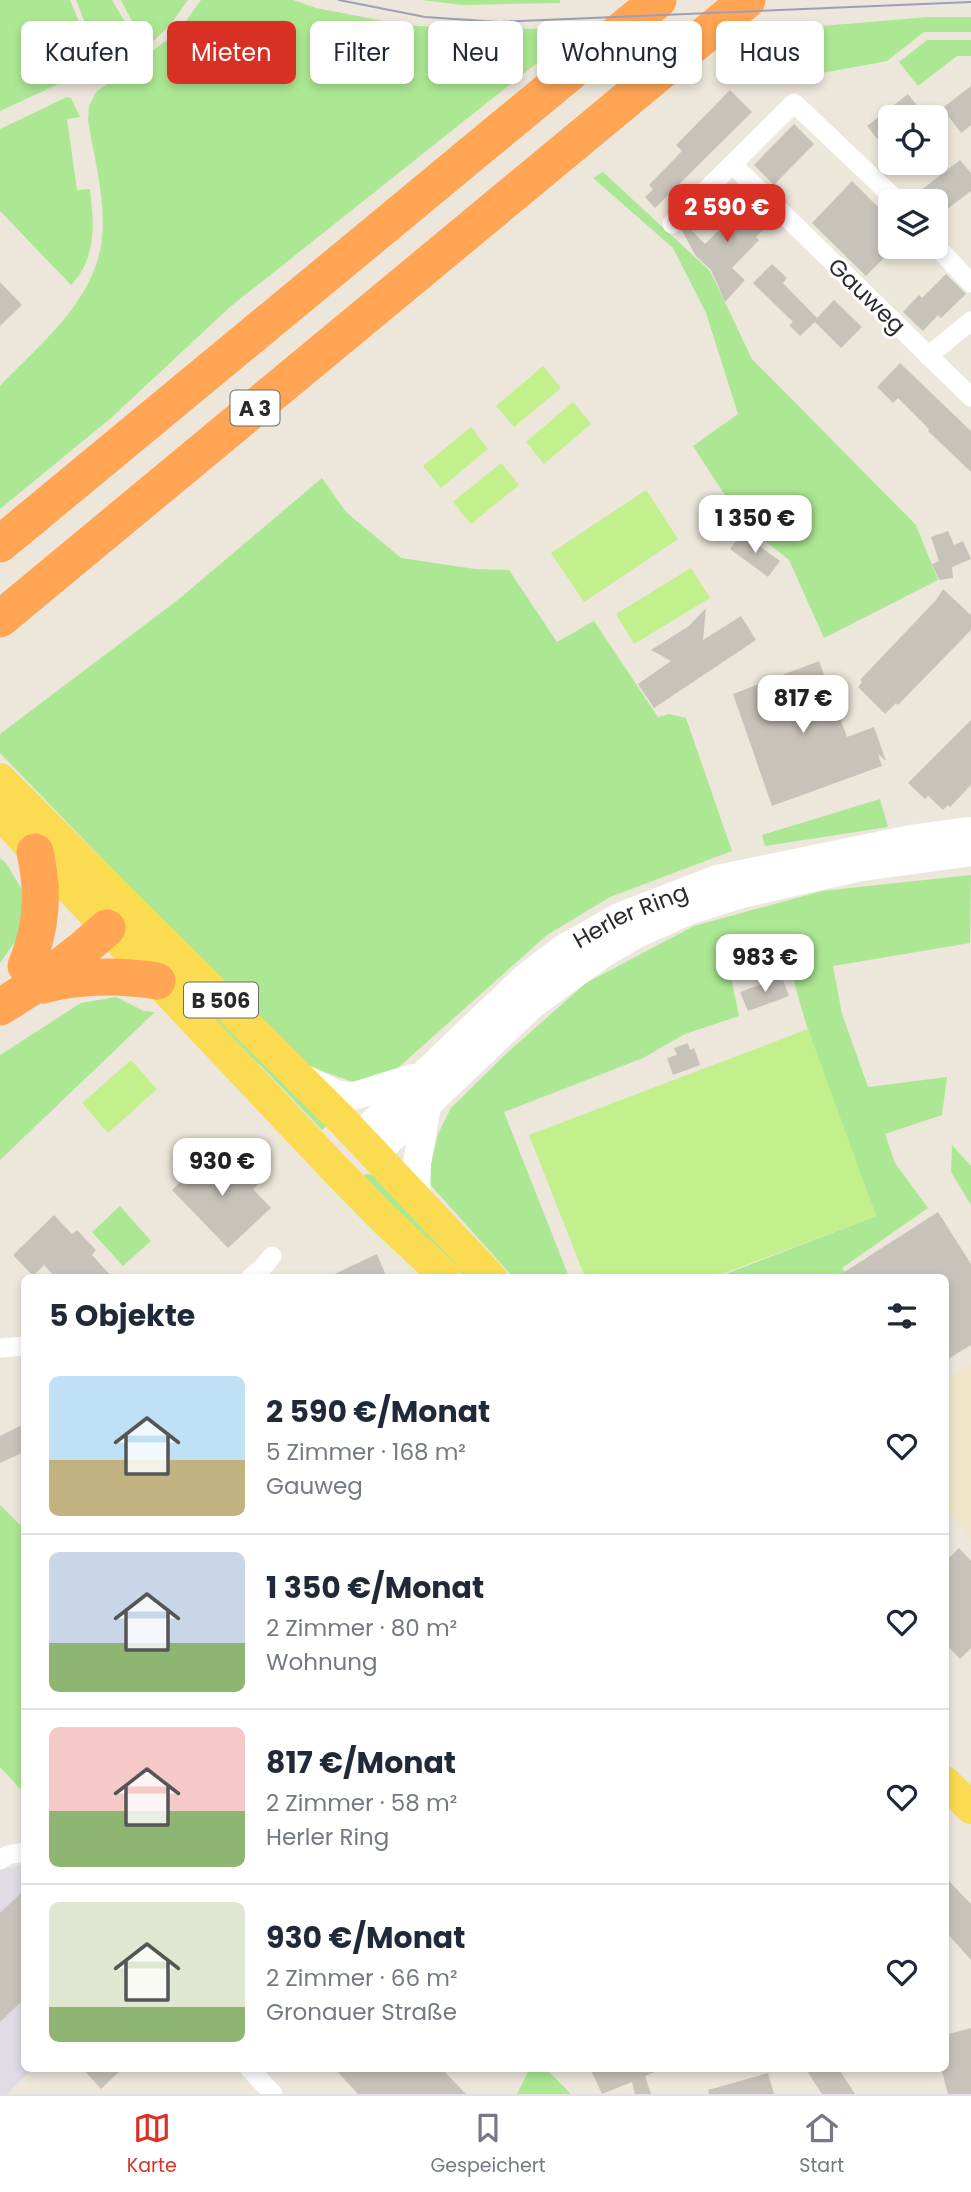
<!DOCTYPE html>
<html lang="de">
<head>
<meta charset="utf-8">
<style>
	body { margin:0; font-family:Poppins,sans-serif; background:#f2f2f3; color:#1f2937; height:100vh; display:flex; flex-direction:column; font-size:26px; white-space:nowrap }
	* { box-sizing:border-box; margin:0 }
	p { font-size:23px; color:#747a83 }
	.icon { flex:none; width:38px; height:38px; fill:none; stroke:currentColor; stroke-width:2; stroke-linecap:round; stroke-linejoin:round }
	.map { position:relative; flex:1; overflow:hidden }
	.drawer { position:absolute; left:21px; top:1274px; width:928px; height:798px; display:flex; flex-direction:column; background:#fff; border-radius:10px; box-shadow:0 4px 10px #0003 }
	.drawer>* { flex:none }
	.top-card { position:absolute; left:21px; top:21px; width:929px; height:63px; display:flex; gap:14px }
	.controls { position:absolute; left:878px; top:105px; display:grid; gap:14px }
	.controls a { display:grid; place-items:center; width:70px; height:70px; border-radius:10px; background:#fff; box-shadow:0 4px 10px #0003; font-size:35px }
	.price { position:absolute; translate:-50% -60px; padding:0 16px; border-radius:14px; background:#fff; color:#222; font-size:23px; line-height:46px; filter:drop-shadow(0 2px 4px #0008) }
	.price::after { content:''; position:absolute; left:50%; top:42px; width:21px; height:16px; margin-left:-10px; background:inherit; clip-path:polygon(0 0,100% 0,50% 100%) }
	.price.selected { background:#d93025; color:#fff }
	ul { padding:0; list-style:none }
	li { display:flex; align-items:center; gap:21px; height:175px; padding:0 28px }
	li+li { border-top:2px solid #e0e1e3 }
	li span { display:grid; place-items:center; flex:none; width:196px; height:140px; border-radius:10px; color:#555 }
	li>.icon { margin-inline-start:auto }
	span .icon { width:84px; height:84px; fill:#fffc; stroke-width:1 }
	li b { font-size:30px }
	h2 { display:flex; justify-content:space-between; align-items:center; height:84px; padding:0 28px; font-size:30px }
	.tag { padding:0 24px; border-radius:10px; background:#fff; box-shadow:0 4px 10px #0003; font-size:24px; line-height:63px }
	.tag.selected { background:#d93025; color:#fff }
	.dock { display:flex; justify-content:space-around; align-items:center; height:98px; border-top:2px solid #e0e1e3; background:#fff; font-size:19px; color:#747a83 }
	.dock a { display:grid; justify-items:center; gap:4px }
	.dock .selected { color:#d93025 }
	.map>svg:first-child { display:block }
</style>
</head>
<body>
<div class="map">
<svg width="971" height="2094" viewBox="0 0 971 2094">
	<rect width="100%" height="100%" fill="#ede6db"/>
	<path fill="#dfdce5" d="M17,1866H24V2068L33,2069L6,2094H0V1870Z"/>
	<path fill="#f0e5c8" d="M971,1363V1540L945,1505V1381Z"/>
	<path fill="#ace893" d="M0,0H70L96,63L89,70L0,111Z
		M76,0H112C133,37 148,45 108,74H105Z
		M121,0H188L170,25L149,45L143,43Z
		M201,0H293L316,8L404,25L449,28L580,29L230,307L111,418L0,509V386C40,344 96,300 102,238C106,200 94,158 88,120L89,106L96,92L178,32Z
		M421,0H560V3L463,5Z
		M928,17H971V32H924L887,61L822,73L811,81L816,58L811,35L821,26Z
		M927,40H971V56H957L918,86L899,62Z
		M67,97L71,98L80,117L67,119L77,190L90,189C94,224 97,258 71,285L0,211V129Z
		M603,172L710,271L752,359L916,525L938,580L824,638L789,560L743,523L693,446L738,414L706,313L673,248L593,178Z
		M322,478L346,512L401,558L475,569L509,570L557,642L594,621L658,717L669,714L686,718L732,851L610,897L547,935L391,1074L355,1083L309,1066L155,913L0,753V734L179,599Z
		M880,799L888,827L765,846L762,835Z
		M0,858L6,863L24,893V929L0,963Z
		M971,875L970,943L833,966L842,1014L868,1087L947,1077L942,1115L885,1134L895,1163L928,1208L842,1268L848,1277H718L876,1216C845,1131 808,1047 789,959L731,977L739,1016L685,1034L643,1058L504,1112L569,1277H513L427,1181L438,1134L451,1108L508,1052L586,983L694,926L822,891Z
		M140,938L328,1125L322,1130L264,1069L205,1014Z
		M116,997L144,1011L155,1012L0,1160V1055L81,1003Z
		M952,1145L971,1166V1205L951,1172Z
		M366,1174L375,1175L469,1271L463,1277H460L361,1178Z
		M120,1206L151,1241L123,1266L92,1232Z
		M0,1505L24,1529V1793L0,1767Z
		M530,2068L546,2069L571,2094H517Z"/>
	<path fill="#c2f08d" d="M543,366L561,388L514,427L496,406Z
		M573,402L591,424L544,464L526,442Z
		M471,427L488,449L441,488L423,466Z
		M501,463L519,485L471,524L453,502Z
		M646,490L678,539L584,602L551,553Z
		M691,568L710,598L634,644L616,614Z
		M808,1029L876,1216L714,1277H585L529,1135Z
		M131,1060L157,1089L108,1133L82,1103Z"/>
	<path fill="#c8c3ba" d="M971,86V125L961,133L949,117H931Z
		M730,90L752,112L655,208L645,197L653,189L649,185L682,151L676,145Z
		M908,94L926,117H891V156L867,126Z
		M794,124L814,144L774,185L754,165Z
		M960,160L971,173V191L963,197L936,218V201H907Z
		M852,181L891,220V251L866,276L812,223Z
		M727,193L764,229L756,237L759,240L732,268L745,280L725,302L711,270L696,256L682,231L687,226L705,244L725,224L711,209Z
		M772,264L787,278L783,283L817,318L834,300L862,327L841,348L815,322L800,336L789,325L793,322L753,283Z
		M946,274L966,294L941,318L938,315L923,331L903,312L919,295L922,298Z
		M0,282L22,305L0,326Z
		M900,363L971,431V472L928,431L929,429L898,398L893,403L877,387Z
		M948,531L954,545L963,541L971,559L952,567L953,578L939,580L932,564L939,561L931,537Z
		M742,533L780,561L768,577L730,549Z
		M943,589L971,615V630L898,705L896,703L885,714L858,687L862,682L860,680L936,600Z
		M706,608L703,640L741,616L756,640L654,708L638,684L671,661L651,650L689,626Z
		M819,661L847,737L874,727L886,761L878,754L882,766L772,806L733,694Z
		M971,720V785L950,807L948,805L943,810L928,796L925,799L908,783Z
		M782,977L789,996L748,1011L740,992Z
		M688,1043L690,1050L694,1048L700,1065L673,1075L667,1058L677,1055L674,1048Z
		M215,1149L233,1168L238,1163L258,1184L253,1189L271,1208L228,1248L172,1190Z
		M938,1212L971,1264V1345L945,1361V1278H835Z
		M54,1215L72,1234L77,1230L96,1250L92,1255L113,1278H56L44,1265L33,1276L13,1255Z
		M377,1254L387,1278H326Z
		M24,1424V1452L0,1463V1436Z
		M959,1548L971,1561V1648L960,1659L945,1643V1562Z
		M945,1877L971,1904V1960L945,1931Z
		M24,1890V1999L0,2022V1913Z
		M971,2028V2094H948L941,2068H945V2035Z
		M82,2068H123L101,2089Z
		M334,2068H441L466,2094H358Z
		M590,2068H664L645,2076L651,2094H635L632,2082L602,2094Z
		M805,2068H838L855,2094H822Z
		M768,2073L774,2094H709L708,2090Z"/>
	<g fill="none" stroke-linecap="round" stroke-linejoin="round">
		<path stroke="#fff" stroke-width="19" d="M733,165L971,397
			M672,224L794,103L892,196L894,201
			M936,246L971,283
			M928,356L971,321
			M250,1278L262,1268L272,1256
			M0,1348L24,1346
			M0,1860L8,1855L24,1852
			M249,2068L273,2094"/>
		<g stroke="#fff" stroke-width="28">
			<path d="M305,1079L338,1095L354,1096L412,1078"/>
			<path id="s1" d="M358,1137L526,977L561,950L621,916L717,879L911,839L971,831"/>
			<path d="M375,1154L532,1005L601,955L637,934L688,911L742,894L856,868L971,852"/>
			<path d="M416,1197L417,1163L427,1106"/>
		</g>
		<path stroke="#fbdb52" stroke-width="32" d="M0,779L342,1120L491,1278
			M0,814L337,1171L383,1218L447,1278
			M945,1782L971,1808"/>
		<path stroke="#ffa554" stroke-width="37" d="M0,544L658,0
			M0,619L747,0
			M26,966C42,927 44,893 35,852
			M43,985C81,975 118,975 157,981
			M0,1007C39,984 73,959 107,928"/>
		<path stroke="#9d9fb6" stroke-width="2" d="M339,0L425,17L499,22L971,2"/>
	</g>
	<g text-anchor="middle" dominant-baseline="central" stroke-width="6" stroke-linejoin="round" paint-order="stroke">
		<g fill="#fff" stroke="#6a6a6a" stroke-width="2">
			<rect x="230.5" y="390.5" width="49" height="35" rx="5"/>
			<rect x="184" y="982.5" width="74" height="35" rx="5"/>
		</g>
		<g font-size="21" font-weight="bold" fill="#2a2a2a">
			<text x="255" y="408">A 3</text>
			<text x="221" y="1000">B 506</text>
		</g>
		<g font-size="23" fill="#2a2a2a" stroke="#fff">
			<text transform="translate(867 296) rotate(44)">Gauweg</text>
			<text stroke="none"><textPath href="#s1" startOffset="354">Herler Ring</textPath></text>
		</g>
	</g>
</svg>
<div class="controls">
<a><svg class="icon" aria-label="locate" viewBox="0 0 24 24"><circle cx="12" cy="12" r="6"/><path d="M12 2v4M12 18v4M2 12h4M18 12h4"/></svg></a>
<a><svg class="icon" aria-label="layers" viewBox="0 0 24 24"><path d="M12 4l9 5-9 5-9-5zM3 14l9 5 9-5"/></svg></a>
</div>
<b class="price selected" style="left:727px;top:244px">2 590 €</b>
<b class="price" style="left:755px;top:555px">1 350 €</b>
<b class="price" style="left:803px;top:735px">817 €</b>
<b class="price" style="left:765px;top:994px">983 €</b>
<b class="price" style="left:222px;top:1198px">930 €</b>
<div class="top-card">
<a class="tag">Kaufen</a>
<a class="tag selected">Mieten</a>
<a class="tag">Filter</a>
<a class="tag">Neu</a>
<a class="tag">Wohnung</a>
<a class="tag">Haus</a>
</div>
<section class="drawer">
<h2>5 Objekte<svg class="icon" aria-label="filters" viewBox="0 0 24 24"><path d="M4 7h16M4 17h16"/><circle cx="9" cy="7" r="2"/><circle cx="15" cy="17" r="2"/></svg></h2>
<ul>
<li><span style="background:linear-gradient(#bfe0f5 60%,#c2b280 0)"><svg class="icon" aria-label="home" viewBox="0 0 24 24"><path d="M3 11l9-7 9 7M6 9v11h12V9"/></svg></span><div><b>2 590 €/Monat</b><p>5 Zimmer · 168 m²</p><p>Gauweg</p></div><svg class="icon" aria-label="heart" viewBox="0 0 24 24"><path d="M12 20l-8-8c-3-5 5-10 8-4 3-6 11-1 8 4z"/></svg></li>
<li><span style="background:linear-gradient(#c9d6e8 65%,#8fb573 0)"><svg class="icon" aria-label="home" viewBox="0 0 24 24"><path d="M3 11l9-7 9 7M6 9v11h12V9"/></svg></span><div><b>1 350 €/Monat</b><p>2 Zimmer · 80 m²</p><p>Wohnung</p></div><svg class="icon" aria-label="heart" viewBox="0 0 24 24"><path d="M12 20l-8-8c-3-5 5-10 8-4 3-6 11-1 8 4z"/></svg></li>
<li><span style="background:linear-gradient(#f6c9c9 60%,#8fb573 0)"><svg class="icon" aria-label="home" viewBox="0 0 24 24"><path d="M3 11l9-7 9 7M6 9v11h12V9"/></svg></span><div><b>817 €/Monat</b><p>2 Zimmer · 58 m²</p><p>Herler Ring</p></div><svg class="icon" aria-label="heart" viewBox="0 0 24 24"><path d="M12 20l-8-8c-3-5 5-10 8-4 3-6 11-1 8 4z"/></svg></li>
<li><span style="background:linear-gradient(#dfe7d0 75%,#8fb573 0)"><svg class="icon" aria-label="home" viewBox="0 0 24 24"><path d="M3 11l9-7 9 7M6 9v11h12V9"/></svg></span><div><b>930 €/Monat</b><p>2 Zimmer · 66 m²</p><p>Gronauer Straße</p></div><svg class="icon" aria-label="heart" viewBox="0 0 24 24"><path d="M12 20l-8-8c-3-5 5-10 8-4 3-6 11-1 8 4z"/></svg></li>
</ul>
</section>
</div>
<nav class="dock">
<a class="selected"><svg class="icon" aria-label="map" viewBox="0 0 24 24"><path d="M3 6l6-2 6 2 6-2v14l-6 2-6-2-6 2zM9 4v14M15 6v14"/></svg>Karte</a>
<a><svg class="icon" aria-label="saved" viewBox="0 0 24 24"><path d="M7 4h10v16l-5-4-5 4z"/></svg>Gespeichert</a>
<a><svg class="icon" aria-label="home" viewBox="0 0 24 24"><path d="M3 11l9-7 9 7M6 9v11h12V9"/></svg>Start</a>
</nav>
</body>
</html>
